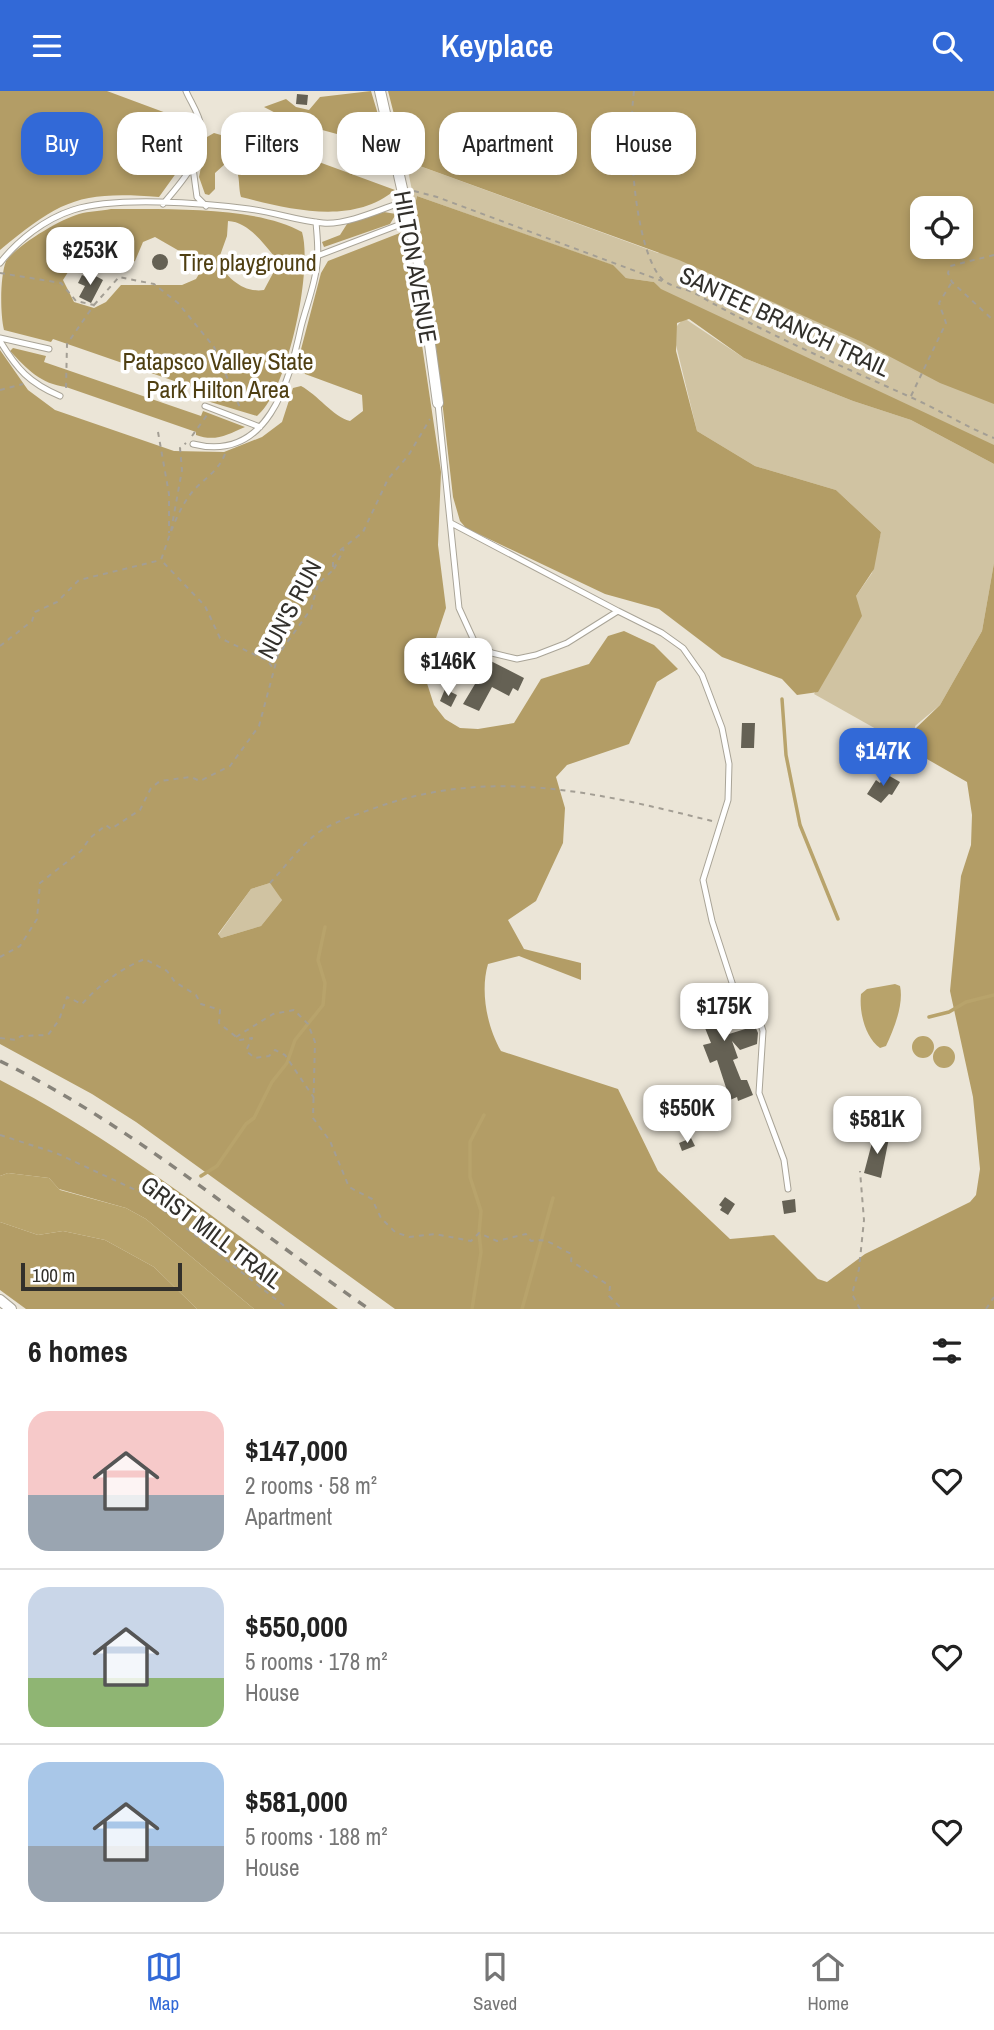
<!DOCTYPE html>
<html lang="en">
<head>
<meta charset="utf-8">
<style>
	body { margin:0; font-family:"Archivo Narrow",sans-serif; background:#f2f2f2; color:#222; height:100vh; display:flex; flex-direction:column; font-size:26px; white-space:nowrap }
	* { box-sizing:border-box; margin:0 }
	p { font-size:23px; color:#767676 }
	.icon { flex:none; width:38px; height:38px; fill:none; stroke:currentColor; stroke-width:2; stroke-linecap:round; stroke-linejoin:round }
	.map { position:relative; height:1218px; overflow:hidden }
	.drawer { display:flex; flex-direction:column; background:#fff; flex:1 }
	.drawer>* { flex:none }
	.banner { position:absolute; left:21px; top:21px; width:952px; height:63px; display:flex; gap:14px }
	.fabs { position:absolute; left:910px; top:105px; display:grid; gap:14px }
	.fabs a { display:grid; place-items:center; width:63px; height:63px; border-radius:14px; background:#fff; box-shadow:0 4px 10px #0003; font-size:35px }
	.scale { position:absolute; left:21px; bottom:18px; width:161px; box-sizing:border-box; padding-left:7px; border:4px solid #32302b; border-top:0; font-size:19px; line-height:24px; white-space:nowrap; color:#32302b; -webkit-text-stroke:5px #fff; paint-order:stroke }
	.price { position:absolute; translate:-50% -60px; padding:0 16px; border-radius:14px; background:#fff; color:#222; font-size:23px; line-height:46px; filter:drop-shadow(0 2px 4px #0008) }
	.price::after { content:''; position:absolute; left:50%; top:42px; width:21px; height:16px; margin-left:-10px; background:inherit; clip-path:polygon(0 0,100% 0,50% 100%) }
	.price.current { background:#3269d7; color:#fff }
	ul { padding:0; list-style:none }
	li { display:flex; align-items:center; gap:21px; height:175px; padding:0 28px }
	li+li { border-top:2px solid #e0e0e0 }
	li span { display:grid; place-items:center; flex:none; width:196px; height:140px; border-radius:21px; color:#555 }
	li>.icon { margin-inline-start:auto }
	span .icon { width:84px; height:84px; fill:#fffc; stroke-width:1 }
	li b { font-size:30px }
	h2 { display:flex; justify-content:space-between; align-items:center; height:84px; padding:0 28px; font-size:30px }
	.chip { padding:0 24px; border-radius:21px; background:#fff; box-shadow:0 4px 10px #0003; font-size:24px; line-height:63px }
	.chip.current { background:#3269d7; color:#fff }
	header { display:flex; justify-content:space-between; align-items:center; height:91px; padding:0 28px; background:#3269d7; color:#fff; font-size:32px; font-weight:600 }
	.menu { display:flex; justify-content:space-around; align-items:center; height:98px; border-top:2px solid #e0e0e0; background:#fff; font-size:19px; color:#767676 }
	.menu a { display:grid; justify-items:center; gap:4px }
	.menu .current { color:#3269d7 }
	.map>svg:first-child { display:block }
</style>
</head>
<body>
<header><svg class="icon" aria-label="menu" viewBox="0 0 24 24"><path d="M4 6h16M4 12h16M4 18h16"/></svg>Keyplace<svg class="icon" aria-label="search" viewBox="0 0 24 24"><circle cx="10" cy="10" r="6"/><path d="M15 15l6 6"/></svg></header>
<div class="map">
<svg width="994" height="1218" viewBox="0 0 994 1218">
	<rect width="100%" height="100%" fill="#ebe5d7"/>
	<path fill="#d0c3a2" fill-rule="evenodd" d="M994,0V363L670,211L654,191L626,187L612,174L417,105L415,114L406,70L658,162ZM922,117H961V156H922Z
		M684,227L744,267L853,310L911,329L994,373V472L982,540L940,614L915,635L917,661L814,603L837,567L856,505L872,482L881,441L836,399L755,375L697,340L675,250L676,236Z
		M270,792L279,800L282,809L261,835L221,847L218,844L251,798Z"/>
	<path fill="#b39d66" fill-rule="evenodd" d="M0,0H107L185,29L188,33L187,67L159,106C79,100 61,109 0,159Z
		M371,0L388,57L293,31L264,16L286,8L296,16L309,19L320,6Z
		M388,0H994V313L940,292L862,251L679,169L406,70ZM922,117H961V156H922Z
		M214,42L245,51L259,49L395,99C352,135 290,118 241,106C237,91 243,76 225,73L215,82V98L209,104L205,103L199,86L207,46Z
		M417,105L613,174L626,187L654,191L661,198L994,354V373L911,329L853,310L744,267L689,228L677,232L676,260L697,340L755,375L836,399L881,441L874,478L856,505L862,525L818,601L797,604L782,588L722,566L659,518L605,503L466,437L460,430L453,406L433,230L415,114Z
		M111,118C163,118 257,115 302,141C313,178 288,300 257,325L207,310L209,302L53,248L51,251L4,239C0,221 0,186 6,170C19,153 59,129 79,123C89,120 101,120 111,118ZM228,130C250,131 265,155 279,171L264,199C243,202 227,187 218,170L227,145ZM155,146L195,169L199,183L196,188L182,194H121L106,211L94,217L74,211L63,189L70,178L83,173L107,178L135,170L143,151Z
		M384,121L396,123L390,133L324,156L322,151L340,144L347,133Z
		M405,140L441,381L438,454L446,517L424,583L434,614L445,628L460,637L478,638L514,632L541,588L589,573L608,545L624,540L654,554L678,578L657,591L629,653L567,674L556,686L565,717L563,752L536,810L508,829L524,858L581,872V889L519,865L488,873C480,900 487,936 501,960L618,998L658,1080L730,1148L774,1144L818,1188L827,1191L865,1163L970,1111L976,1104L980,1078L973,1006L950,900L961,785L971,754L972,724L967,691L920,664L913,640L940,614L982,540L994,472V1218H395L136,1031L92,1003L0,953V259L28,299L55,319L174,360L224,361L262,346L282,331L293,297L301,295C318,304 332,325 350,330L363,320L362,304L305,283L299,266L321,182L328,170ZM270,792L282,809L261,835L221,847L218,843L251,798Z
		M13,257L46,265L44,271L201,325L203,320L245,336C227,344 215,351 196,344V341L66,296C41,293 27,278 10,260Z
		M0,989C121,1051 228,1138 338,1218H254L146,1128L126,1117L59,1098L49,1087L8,1082L0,1085Z
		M0,1131L38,1144L63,1140L105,1149L154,1176L197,1218H26L0,1199Z"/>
	<path fill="#b8a36b" d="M895,893L900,895C904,913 894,938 886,955L880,957C865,946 859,921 861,903L867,898Z
		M912 956a11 11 0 1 1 22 0a11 11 0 1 1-22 0Z
		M933 966a11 11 0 1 1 22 0a11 11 0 1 1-22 0Z
		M8,1082L49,1087L60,1099L126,1117L146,1128L254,1218H197L154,1176L105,1149L63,1140L38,1144L0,1131V1085Z"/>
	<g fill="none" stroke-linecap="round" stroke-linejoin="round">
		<path stroke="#b8a36b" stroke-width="3.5" d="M782,608L786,664L800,734L838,828
			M929,926L949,921L966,911L994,904
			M201,1085L217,1075L246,1033L254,1027L272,991L287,972L295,949L323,914L325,892L318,869L325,836
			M472,1218L481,1161L479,1142L481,1120L470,1086V1051L484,1024
			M522,1218L553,1107"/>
	</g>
	<path fill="#656154" d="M297,3L308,4L307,14L296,13Z
		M152 171a8 8 0 1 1 16 0a8 8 0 1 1-16 0Z
		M92,183L103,189L91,212L79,206L85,195L78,192L82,184L90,188Z
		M469,559L524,587L518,600L513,597L509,605L492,596L479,620L463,613L478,588L461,580Z
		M445,598L457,604L451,616L440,610Z
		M742,632H755L754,657H741Z
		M886,683L900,691L892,704L889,703L881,712L867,703L876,689L880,692Z
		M707,902L709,908L721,904L725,916L720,918L729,943L755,935L758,942L757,953L740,959L732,950L738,967L733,969L741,989H747L753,1004L738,1010L737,1006L730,1009L717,969L710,972L703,954L711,952L701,927L694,929L689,915L691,914L689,908Z
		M874,1044L889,1047L881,1087L864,1082Z
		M691,1047L695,1055L682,1060L679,1052Z
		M725,1106L735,1113L728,1124L720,1119L722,1116L719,1114Z
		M795,1108L796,1121L784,1123L782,1110Z"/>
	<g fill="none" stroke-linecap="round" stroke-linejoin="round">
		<defs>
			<path id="service" d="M193,77L197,106L206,115
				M163,113C183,90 203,68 201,36C200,24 190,10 186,0
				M317,165L409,130
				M0,172C18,149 45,128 73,119C116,105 203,112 249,118C274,121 298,130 323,132C348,134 381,118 405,110
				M0,247L49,258
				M0,250C17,278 29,292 60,305
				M438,313L459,517L475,552L492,562L517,568L536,564L567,552L618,520L662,542L683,557L702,584L722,637L729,673L728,709L703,789L712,830L736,904L757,921L763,940L759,1002L784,1069L788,1098
				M205,315L260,336
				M193,353C268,372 289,291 301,236C306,216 315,194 317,173C319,159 317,145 316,131
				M451,432L618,520"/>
			<path id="minor" d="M380,0L419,173L438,312
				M0,1209L11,1218"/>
		</defs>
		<use href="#service" stroke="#a9a497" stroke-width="7"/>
		<use href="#minor" stroke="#a9a497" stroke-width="12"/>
		<path stroke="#a39e94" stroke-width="2" stroke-dasharray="5 5" stroke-linecap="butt" d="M634,0C628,44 633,151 660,186C669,197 687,197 698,204C766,243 837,273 908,305C938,318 964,335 994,347
			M414,100L437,106L662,190
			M994,164L950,175L948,182L952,191L994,230
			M0,182L61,192L76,210L94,214L67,253L66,297
			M94,214L119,186L154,193L178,212L214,256L241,319
			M0,299L23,293
			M911,305L946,232L939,212L952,191
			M158,341L169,403V442
			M192,345L207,324
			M225,363C216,385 200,388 187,408C175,426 168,449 161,469L205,515L220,547L268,570L272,576
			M171,440L182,379L180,357L186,352
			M334,478L344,458
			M0,555L32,530L35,521L57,511L79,489L161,469
			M270,792C286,775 303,751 322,739C337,730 355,724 372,718C489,675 595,701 712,730
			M0,866L20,855L37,828L40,792L81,760L90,747L106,734L111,738L140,719L151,697L160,690L191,686L200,690L230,675L259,635L278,564L311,518L318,493L333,479V465L363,441L388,388L408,365L430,328
			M236,946L273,923L294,919L308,933L315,951L313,1027L330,1050L349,1096L372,1108L381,1127L395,1141L409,1146L435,1143L471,1150L479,1142L497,1150L526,1143L531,1150C550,1146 556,1157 572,1163L571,1170L610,1195L609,1205L622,1218
			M0,947L16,949L21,945L48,944L59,929L67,906L82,913C98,895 121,877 145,868L167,880L175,891L196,904L201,913L220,919L219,932L240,949L252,947L246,960L255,967L269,965L275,959L285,964L314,1007
			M0,1044L56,1062L142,1102L288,1218
			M860,1218L852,1203L859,1178L864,1129L860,1080
			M986,1218L994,1206"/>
		<use href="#service" stroke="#fff" stroke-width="5"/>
		<use href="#minor" stroke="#fff" stroke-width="10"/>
		<path stroke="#87837a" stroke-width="3.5" stroke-dasharray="9 9" stroke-linecap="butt" d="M0,970C134,1035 247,1134 369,1218"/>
	</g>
	<g text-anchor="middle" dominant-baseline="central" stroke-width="7" stroke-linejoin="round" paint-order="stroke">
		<g font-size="24" fill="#4f3f12" stroke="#fff">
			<text x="248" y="171">Tire playground</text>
			<text x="218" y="270">Patapsco Valley State<tspan x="218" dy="28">Park Hilton Area</tspan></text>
		</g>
		<g font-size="24" fill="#32302b" stroke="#fff">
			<text transform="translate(416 176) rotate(80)">HILTON AVENUE</text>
			<text transform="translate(785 230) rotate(25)">SANTEE BRANCH TRAIL</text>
			<text transform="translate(289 518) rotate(-62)">NUN'S RUN</text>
			<text transform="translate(212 1141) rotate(37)">GRIST MILL TRAIL</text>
		</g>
	</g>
</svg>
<div class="fabs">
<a><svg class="icon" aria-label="locate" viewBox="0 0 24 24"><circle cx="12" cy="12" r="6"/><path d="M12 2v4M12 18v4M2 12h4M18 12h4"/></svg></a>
</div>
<div class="scale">100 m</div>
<b class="price" style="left:90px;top:196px">$253K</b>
<b class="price" style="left:448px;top:607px">$146K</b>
<b class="price current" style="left:883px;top:697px">$147K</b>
<b class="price" style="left:724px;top:952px">$175K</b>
<b class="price" style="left:687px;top:1054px">$550K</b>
<b class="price" style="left:877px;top:1065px">$581K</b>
<div class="banner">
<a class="chip current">Buy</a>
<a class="chip">Rent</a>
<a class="chip">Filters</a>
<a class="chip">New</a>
<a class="chip">Apartment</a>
<a class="chip">House</a>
</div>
</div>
<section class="drawer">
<h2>6 homes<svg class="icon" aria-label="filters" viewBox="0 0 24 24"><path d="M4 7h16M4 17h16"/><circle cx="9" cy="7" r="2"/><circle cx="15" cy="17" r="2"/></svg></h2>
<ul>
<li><span style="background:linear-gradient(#f6c9c9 60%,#9aa5b1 0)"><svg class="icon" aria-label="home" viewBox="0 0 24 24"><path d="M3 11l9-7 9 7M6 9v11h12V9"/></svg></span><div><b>$147,000</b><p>2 rooms · 58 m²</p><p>Apartment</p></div><svg class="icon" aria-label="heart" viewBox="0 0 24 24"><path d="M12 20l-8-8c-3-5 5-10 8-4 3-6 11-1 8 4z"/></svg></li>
<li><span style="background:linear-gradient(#c9d6e8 65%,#8fb573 0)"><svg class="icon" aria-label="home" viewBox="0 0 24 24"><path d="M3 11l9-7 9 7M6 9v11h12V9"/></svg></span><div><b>$550,000</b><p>5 rooms · 178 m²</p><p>House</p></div><svg class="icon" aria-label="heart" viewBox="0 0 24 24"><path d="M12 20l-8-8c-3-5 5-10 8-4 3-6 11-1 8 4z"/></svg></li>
<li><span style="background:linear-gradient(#a9c7e8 60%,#9aa5b1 0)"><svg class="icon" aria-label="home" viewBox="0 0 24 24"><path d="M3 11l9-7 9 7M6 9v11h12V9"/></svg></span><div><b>$581,000</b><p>5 rooms · 188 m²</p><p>House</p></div><svg class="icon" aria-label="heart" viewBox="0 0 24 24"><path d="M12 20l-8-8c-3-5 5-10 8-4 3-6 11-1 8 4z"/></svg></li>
</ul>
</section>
<nav class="menu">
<a class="current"><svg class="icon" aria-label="map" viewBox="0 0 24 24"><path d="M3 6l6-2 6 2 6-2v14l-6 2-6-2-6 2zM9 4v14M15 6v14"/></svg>Map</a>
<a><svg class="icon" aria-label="saved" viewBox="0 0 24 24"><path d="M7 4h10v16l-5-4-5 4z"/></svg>Saved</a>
<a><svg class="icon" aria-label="home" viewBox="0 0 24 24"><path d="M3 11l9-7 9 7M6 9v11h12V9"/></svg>Home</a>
</nav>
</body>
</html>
